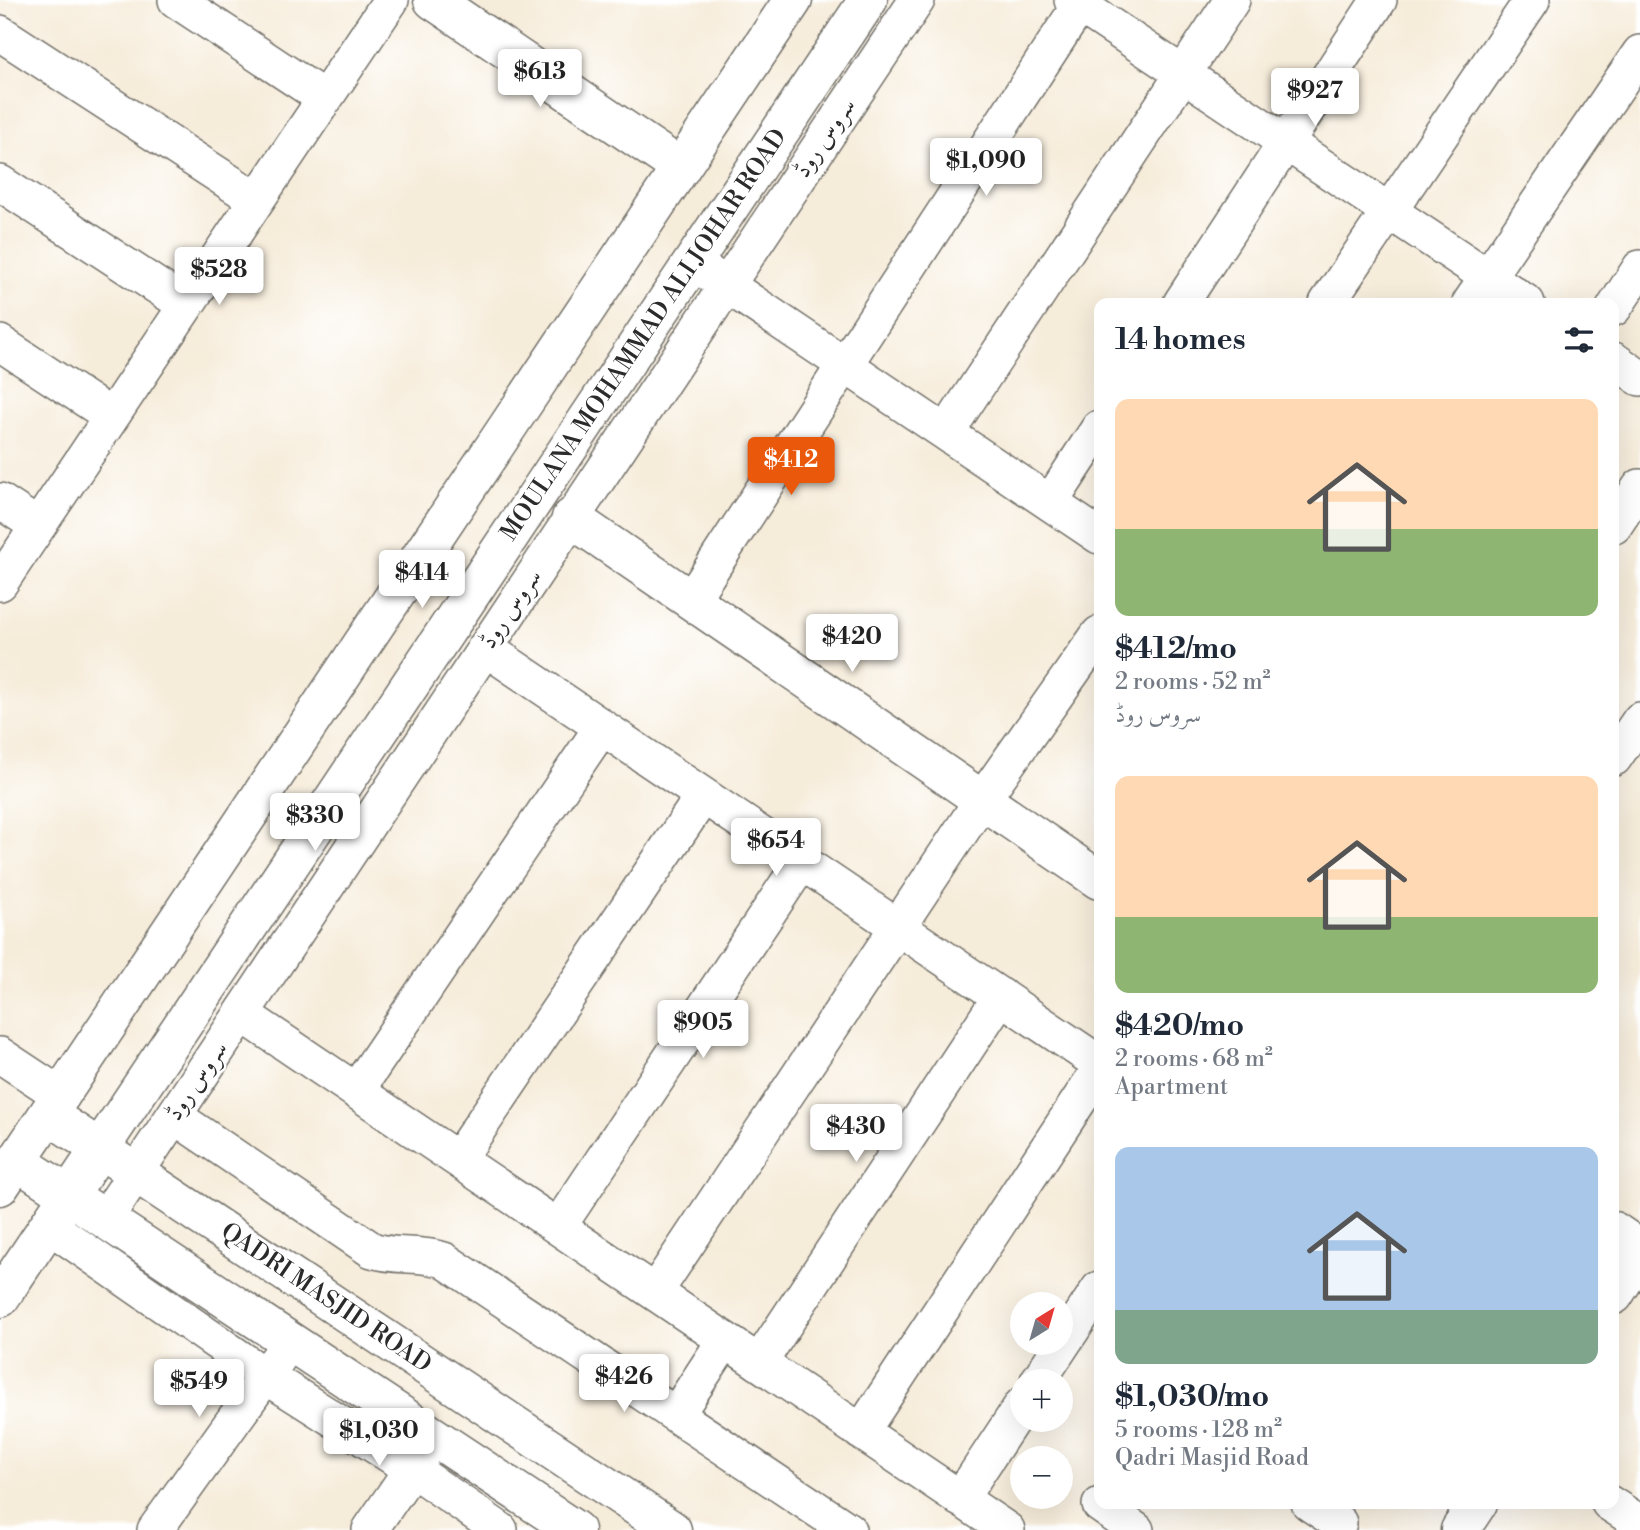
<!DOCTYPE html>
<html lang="en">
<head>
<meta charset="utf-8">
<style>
	body { margin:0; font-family:"Libre Bodoni",Amiri,serif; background:#f6f6f7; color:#1f2937; height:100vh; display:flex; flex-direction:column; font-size:26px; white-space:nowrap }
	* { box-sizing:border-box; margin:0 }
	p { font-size:23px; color:#747a83 }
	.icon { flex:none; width:38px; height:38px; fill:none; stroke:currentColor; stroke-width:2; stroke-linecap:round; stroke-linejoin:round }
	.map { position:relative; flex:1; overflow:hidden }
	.drawer { position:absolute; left:1094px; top:298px; width:525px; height:1211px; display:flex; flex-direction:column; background:#fff; border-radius:14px; box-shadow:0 7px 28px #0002 }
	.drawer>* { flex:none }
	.needle { width:46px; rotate:37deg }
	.tools { position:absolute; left:1010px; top:1292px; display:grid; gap:14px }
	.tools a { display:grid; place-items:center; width:63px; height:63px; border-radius:50%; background:#fff; box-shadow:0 7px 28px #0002; font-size:35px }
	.price { position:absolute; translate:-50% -60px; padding:0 16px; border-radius:7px; background:#fff; color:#222; font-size:23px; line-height:46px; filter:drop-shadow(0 2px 4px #0008) }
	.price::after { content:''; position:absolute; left:50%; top:42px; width:21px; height:16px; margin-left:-10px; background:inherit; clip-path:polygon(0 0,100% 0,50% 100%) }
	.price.selected { background:#ea580c; color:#fff }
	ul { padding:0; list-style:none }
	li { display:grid; align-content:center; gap:14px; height:371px; padding:0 21px }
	li span { display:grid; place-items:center; height:217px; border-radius:14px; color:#555 }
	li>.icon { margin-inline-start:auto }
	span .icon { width:126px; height:126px; fill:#fffc; stroke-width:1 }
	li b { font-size:30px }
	h2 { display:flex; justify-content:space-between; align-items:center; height:84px; padding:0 21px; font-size:30px }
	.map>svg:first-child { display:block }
</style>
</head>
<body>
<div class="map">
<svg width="1640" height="1530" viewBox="0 0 1640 1530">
	<rect width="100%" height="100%" fill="#fff"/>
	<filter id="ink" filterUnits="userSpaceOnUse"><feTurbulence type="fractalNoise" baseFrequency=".0143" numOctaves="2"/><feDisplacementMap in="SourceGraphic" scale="14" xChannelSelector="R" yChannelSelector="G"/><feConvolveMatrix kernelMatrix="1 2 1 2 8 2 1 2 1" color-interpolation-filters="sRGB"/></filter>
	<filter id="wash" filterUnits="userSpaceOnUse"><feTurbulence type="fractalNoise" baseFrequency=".00686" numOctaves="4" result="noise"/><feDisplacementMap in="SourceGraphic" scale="28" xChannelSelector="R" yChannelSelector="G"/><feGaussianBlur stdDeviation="1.57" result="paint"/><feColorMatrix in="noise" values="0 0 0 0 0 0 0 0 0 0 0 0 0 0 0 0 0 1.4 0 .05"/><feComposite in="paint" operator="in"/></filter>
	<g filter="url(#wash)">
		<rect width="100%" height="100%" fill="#f6ecda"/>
	</g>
	<g filter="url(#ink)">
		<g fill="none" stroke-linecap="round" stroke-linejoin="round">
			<defs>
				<path id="street" d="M176,0L324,98
					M1072,0L1527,303
					M0,33L257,200
					M0,183L186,305
					M707,272L1099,536
					M1181,303L1379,0
					M1327,303L1532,0
					M1470,303L1640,53
					M1614,308L1640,268
					M0,343L111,416
					M1614,360L1640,378
					M946,433L1232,0
					M0,501L38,526
					M1050,503L1099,428
					M1614,526L1640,487
					M0,583L391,0
					M691,600L1083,0
					M485,648L1099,1063
					M1614,758L1640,720
					M242,1014L1007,1530
					M0,1055L62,1096
					M356,1091L602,727
					M174,1116L372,1250C396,1258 420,1252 444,1260L848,1530
					M458,1159L703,796
					M105,1219L917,0
					M48,1225L264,1375L412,1469L500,1530
					M558,1227L802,862
					M655,1292L982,800L1099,634
					M759,1363L1001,996
					M1038,1381L1099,1289
					M676,1415L725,1340
					M861,1432L1099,1070
					M960,1499L1022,1405
					M1309,1503L1339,1523
					M1609,1503L1640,1523
					M1100,1505L1136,1530
					M155,1530L279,1357
					M370,1530L424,1451"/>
				<path id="secondary" d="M433,0L681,168
					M571,518L1099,880
					M49,1115L672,1530
					M17,1161L575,1530
					M0,1186L793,0
					M1614,1231L1640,1249
					M1614,1295L1640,1254
					M0,1298L868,0
					M1460,1530L1478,1503"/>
			</defs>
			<use href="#street" stroke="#726f68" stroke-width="38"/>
			<use href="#secondary" stroke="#726f68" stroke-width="41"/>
			<use href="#street" stroke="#fff" stroke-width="35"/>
			<use href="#secondary" stroke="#fff" stroke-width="38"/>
		</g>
	</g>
	<g text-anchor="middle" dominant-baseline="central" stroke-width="5" stroke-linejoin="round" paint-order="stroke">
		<g font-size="24" fill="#2b2b2b" stroke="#fff">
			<text transform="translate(825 138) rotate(-56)">سروس روڈ</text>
			<text transform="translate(644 335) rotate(-56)">MOULANA MOHAMMAD ALI JOHAR ROAD</text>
			<text transform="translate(511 609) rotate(-56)">سروس روڈ</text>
			<text transform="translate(197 1081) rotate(-56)">سروس روڈ</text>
			<text transform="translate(326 1298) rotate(34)">QADRI MASJID ROAD</text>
		</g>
	</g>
</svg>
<div class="tools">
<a><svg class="needle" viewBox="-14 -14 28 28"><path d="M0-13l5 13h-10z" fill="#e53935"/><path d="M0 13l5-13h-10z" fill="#747a83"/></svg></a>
<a>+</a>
<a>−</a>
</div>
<b class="price" style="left:540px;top:109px">$613</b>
<b class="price" style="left:1315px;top:128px">$927</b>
<b class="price" style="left:986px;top:198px">$1,090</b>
<b class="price" style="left:219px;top:307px">$528</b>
<b class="price selected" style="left:791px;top:497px">$412</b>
<b class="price" style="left:422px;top:610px">$414</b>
<b class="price" style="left:852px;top:674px">$420</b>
<b class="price" style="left:315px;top:853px">$330</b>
<b class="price" style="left:776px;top:878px">$654</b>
<b class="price" style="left:703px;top:1060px">$905</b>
<b class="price" style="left:856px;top:1164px">$430</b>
<b class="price" style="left:624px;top:1414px">$426</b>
<b class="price" style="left:199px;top:1419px">$549</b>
<b class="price" style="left:379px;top:1468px">$1,030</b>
<section class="drawer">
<h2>14 homes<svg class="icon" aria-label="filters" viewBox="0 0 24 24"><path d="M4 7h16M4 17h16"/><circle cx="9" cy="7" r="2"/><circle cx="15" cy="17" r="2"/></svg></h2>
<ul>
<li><span style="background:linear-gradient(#ffd9b3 60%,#8fb573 0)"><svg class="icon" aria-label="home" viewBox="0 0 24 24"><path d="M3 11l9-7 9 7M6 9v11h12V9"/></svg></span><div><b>$412/mo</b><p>2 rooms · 52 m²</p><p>سروس روڈ</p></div></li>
<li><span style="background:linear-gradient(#ffd9b3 65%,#8fb573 0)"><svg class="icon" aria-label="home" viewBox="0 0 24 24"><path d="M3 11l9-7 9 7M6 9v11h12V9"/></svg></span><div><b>$420/mo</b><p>2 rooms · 68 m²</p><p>Apartment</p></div></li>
<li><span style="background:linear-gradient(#a9c7e8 75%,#7fa58c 0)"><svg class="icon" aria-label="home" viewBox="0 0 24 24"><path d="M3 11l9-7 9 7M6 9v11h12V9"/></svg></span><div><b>$1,030/mo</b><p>5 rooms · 128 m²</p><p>Qadri Masjid Road</p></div></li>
</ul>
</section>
</div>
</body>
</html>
